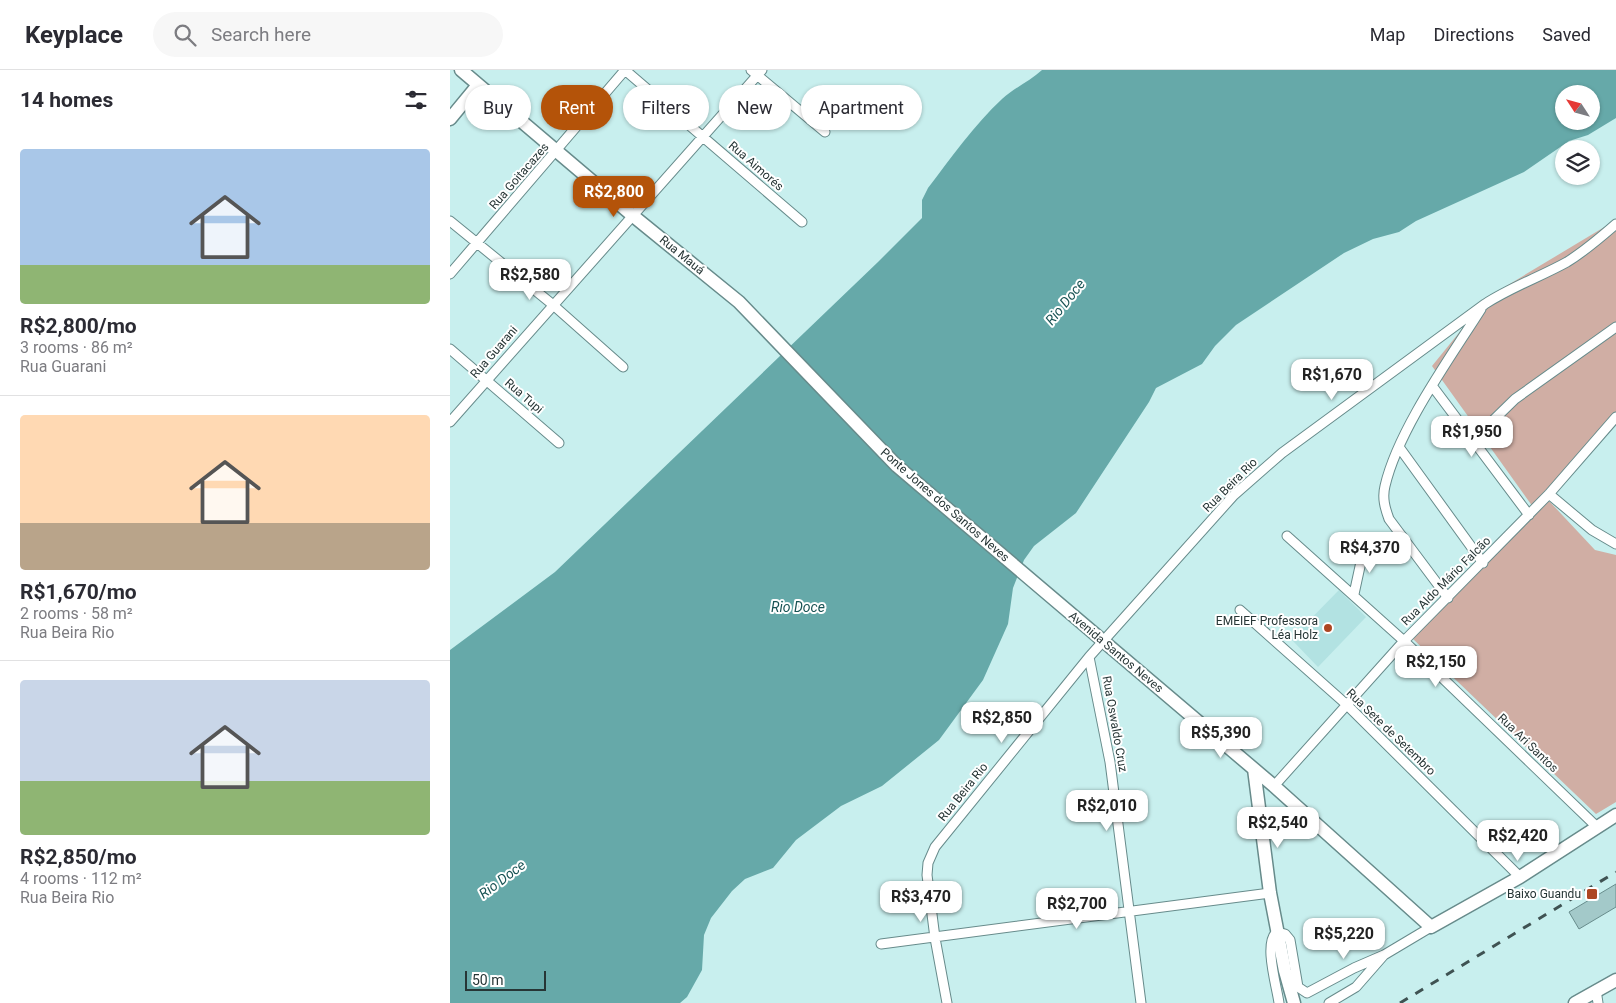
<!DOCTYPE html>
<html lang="en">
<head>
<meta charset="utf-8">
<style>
	body { margin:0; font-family:Roboto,sans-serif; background:#f7f7f7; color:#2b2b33; height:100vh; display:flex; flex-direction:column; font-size:19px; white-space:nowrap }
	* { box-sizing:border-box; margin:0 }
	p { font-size:16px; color:#7c7c81 }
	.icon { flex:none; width:28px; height:28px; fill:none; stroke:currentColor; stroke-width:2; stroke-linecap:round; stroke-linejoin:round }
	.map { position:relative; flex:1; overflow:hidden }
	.details { display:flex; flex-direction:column; background:#fff; width:450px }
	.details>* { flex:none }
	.banner { position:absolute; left:15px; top:15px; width:475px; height:45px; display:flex; gap:10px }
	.needle { width:32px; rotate:306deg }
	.controls { position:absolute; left:1105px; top:15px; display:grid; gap:10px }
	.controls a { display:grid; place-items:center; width:45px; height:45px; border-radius:50%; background:#fff; box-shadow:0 1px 4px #0004; font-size:25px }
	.scale { position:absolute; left:15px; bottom:12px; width:81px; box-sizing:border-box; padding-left:5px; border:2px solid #263535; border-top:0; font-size:14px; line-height:18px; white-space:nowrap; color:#263535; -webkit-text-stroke:4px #fff; paint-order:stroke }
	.price { position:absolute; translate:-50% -42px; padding:0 11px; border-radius:10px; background:#fff; color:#222; font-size:16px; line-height:32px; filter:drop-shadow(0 1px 2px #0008) }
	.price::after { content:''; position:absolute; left:50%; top:30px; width:15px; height:11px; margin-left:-8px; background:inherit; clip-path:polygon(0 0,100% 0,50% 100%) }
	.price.active { background:#b45309; color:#fff }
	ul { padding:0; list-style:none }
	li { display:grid; align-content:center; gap:10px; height:265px; padding:0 20px }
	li+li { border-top:1px solid #e1e1e2 }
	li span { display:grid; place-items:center; height:155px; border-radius:5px; color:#555 }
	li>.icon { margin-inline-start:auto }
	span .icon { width:90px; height:90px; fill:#fffc; stroke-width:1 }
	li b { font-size:21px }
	h2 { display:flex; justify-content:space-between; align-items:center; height:60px; padding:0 20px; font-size:21px }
	.tag { padding:0 18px; border-radius:22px; background:#fff; box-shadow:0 1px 4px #0004; font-size:18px; line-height:45px }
	.tag.active { background:#b45309; color:#fff }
	header { display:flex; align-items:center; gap:30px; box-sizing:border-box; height:70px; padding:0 25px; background:#fff; border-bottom:1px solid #e1e1e2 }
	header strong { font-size:24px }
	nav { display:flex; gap:28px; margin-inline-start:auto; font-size:18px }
	.search { width:350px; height:45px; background:#f7f7f7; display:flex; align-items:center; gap:12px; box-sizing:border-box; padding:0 18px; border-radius:28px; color:#7c7c81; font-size:19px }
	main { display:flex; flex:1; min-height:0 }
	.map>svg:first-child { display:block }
</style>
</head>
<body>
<header>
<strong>Keyplace</strong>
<div class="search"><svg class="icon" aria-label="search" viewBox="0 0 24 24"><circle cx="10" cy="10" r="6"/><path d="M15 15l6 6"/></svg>Search here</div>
<nav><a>Map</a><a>Directions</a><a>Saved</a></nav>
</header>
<main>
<section class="details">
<h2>14 homes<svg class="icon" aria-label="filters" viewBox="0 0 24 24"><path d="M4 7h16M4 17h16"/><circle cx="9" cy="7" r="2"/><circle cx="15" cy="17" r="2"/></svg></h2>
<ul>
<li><span style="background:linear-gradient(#a9c7e8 75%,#8fb573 0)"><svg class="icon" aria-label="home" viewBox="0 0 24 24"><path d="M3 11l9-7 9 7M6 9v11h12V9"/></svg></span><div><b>R$2,800/mo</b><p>3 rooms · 86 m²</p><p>Rua Guarani</p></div></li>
<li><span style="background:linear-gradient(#ffd9b3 70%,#b9a48a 0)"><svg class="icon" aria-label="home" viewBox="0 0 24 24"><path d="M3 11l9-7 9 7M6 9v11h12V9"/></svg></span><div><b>R$1,670/mo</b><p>2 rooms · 58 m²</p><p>Rua Beira Rio</p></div></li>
<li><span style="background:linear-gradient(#c9d6e8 65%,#8fb573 0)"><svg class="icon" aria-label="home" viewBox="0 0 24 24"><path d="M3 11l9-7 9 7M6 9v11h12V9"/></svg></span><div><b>R$2,850/mo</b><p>4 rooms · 112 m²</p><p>Rua Beira Rio</p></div></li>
</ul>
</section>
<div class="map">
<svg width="1166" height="933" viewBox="0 0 1166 933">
	<rect width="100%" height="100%" fill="#c8efee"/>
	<path fill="#b2e2e2" d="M889,520L916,547L868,597L841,569Z"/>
	<path fill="#d0aea4" d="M1166,150V343L1092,430L1100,432L1145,480L1166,485V732L1146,744L963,569L1068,451L1083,437L982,296L1038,227Z"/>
	<path fill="#66a9a9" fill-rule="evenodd" d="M592,0H1166V48L1138,65L1119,71L1074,102L966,151L949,162L923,169L894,183L786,255L765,276L752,294L706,318L699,332L626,443L584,476L574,490L563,518L558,554L533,610L489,670L432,716L391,736L346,770L323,798L295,809L282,821L261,848L254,865L252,900L237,927L230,933H0V580L105,502L428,192L472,148V130L478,118C501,88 524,55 552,29C564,18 580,11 592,0ZM1114,24H1141V51H1114Z"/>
	<path fill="#a3c9c9" stroke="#688c8c" d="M1166,814V837L1129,859L1119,842Z"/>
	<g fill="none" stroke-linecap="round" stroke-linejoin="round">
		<defs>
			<path id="street" d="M175,0L352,152
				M301,0L375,62
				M0,151L102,234L173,297
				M0,204L175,0
				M0,279L109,373
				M983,317L1079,445
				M0,352L312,0
				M1023,370L1065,329L1166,257
				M949,377L1033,493
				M1099,424L1142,460L1166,474
				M837,466L954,571L1147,757
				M904,524L914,478
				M998,528L939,449C935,438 932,428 935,416C948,360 1000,288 1031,239
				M790,540L897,635L1070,807
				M639,587L660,692L691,933
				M824,716L954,571L1099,424L1166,347
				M431,874L820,823
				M1146,920L1148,933
				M497,933L485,868L477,805L478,793L485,777L639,587L784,425L832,383L1035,234C1061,217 1090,207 1117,192C1135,181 1150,168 1166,154
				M829,933C827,917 813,872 827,862L835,864L840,870L848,917L857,923L904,898L934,885
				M879,933L906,917L934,885L981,857"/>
			<path id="secondary" d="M11,0L182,145L289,232L447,396L824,716L981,857L1070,807L1166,745
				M0,49L28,15
				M804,699L820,823L835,901L844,933
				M1125,933L1166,910"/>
		</defs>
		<use href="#street" stroke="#678b8b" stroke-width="11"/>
		<use href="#secondary" stroke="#678b8b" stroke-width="15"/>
		<use href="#street" stroke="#fff" stroke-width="9"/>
		<use href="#secondary" stroke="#fff" stroke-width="12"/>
		<path stroke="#3f5252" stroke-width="3" stroke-dasharray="9 9" stroke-linecap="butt" d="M950,933L1166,802"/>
	</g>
	<g fill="#ad4622" stroke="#fff" stroke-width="2">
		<circle cx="878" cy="558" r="5"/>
		<rect x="1136" y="818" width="12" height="12" rx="2.5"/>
	</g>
	<g text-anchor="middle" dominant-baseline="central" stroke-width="4" stroke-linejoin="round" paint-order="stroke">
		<g font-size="12" fill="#263535" stroke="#fff">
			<text transform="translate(306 96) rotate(41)">Rua Aimorés</text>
			<text transform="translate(69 106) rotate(-49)">Rua Goitacazes</text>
			<text transform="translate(232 185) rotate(39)">Rua Mauá</text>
			<text transform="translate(44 282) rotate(-49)">Rua Guarani</text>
			<text transform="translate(74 326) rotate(41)">Rua Tupi</text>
			<text transform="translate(780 415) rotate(-45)">Rua Beira Rio</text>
			<text transform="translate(495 435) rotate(41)">Ponte Jones dos Santos Neves</text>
			<text transform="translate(996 511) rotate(-45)">Rua Aldo Mário Falcão</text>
			<text transform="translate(666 582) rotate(40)">Avenida Santos Neves</text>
			<text transform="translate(665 654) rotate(80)">Rua Oswaldo Cruz</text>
			<text transform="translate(941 662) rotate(44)">Rua Sete de Setembro</text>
			<text transform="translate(1078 673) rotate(44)">Rua Ari Santos</text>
			<text transform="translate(513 722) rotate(-51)">Rua Beira Rio</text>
		</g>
		<g font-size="12" fill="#263535" stroke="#fff" text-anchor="end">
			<text x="868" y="551">EMEIEF Professora<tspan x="868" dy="14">Léa Holz</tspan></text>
			<text x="1131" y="824">Baixo Guandu</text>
		</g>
		<g font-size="14" font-style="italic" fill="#185354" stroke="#fff">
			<text transform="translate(615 232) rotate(-51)">Rio Doce</text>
			<text x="348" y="537">Rio Doce</text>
			<text transform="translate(52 809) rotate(-37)">Rio Doce</text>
		</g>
	</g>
</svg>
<div class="controls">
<a><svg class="needle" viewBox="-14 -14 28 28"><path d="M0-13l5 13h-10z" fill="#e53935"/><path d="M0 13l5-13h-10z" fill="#7c7c81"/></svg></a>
<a><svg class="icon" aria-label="layers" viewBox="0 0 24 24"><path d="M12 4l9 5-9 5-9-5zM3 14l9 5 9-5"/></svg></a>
</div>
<div class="scale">50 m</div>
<b class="price active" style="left:164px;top:148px">R$2,800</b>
<b class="price" style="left:80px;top:231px">R$2,580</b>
<b class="price" style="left:882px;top:331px">R$1,670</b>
<b class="price" style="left:1022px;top:388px">R$1,950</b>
<b class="price" style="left:920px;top:504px">R$4,370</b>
<b class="price" style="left:986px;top:618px">R$2,150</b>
<b class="price" style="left:552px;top:674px">R$2,850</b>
<b class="price" style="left:771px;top:689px">R$5,390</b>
<b class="price" style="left:657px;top:762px">R$2,010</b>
<b class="price" style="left:828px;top:779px">R$2,540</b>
<b class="price" style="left:1068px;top:792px">R$2,420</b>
<b class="price" style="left:471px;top:853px">R$3,470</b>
<b class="price" style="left:627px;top:860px">R$2,700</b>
<b class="price" style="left:894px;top:890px">R$5,220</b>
<div class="banner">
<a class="tag">Buy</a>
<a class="tag active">Rent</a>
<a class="tag">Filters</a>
<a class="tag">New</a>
<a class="tag">Apartment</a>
</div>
</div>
</main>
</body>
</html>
